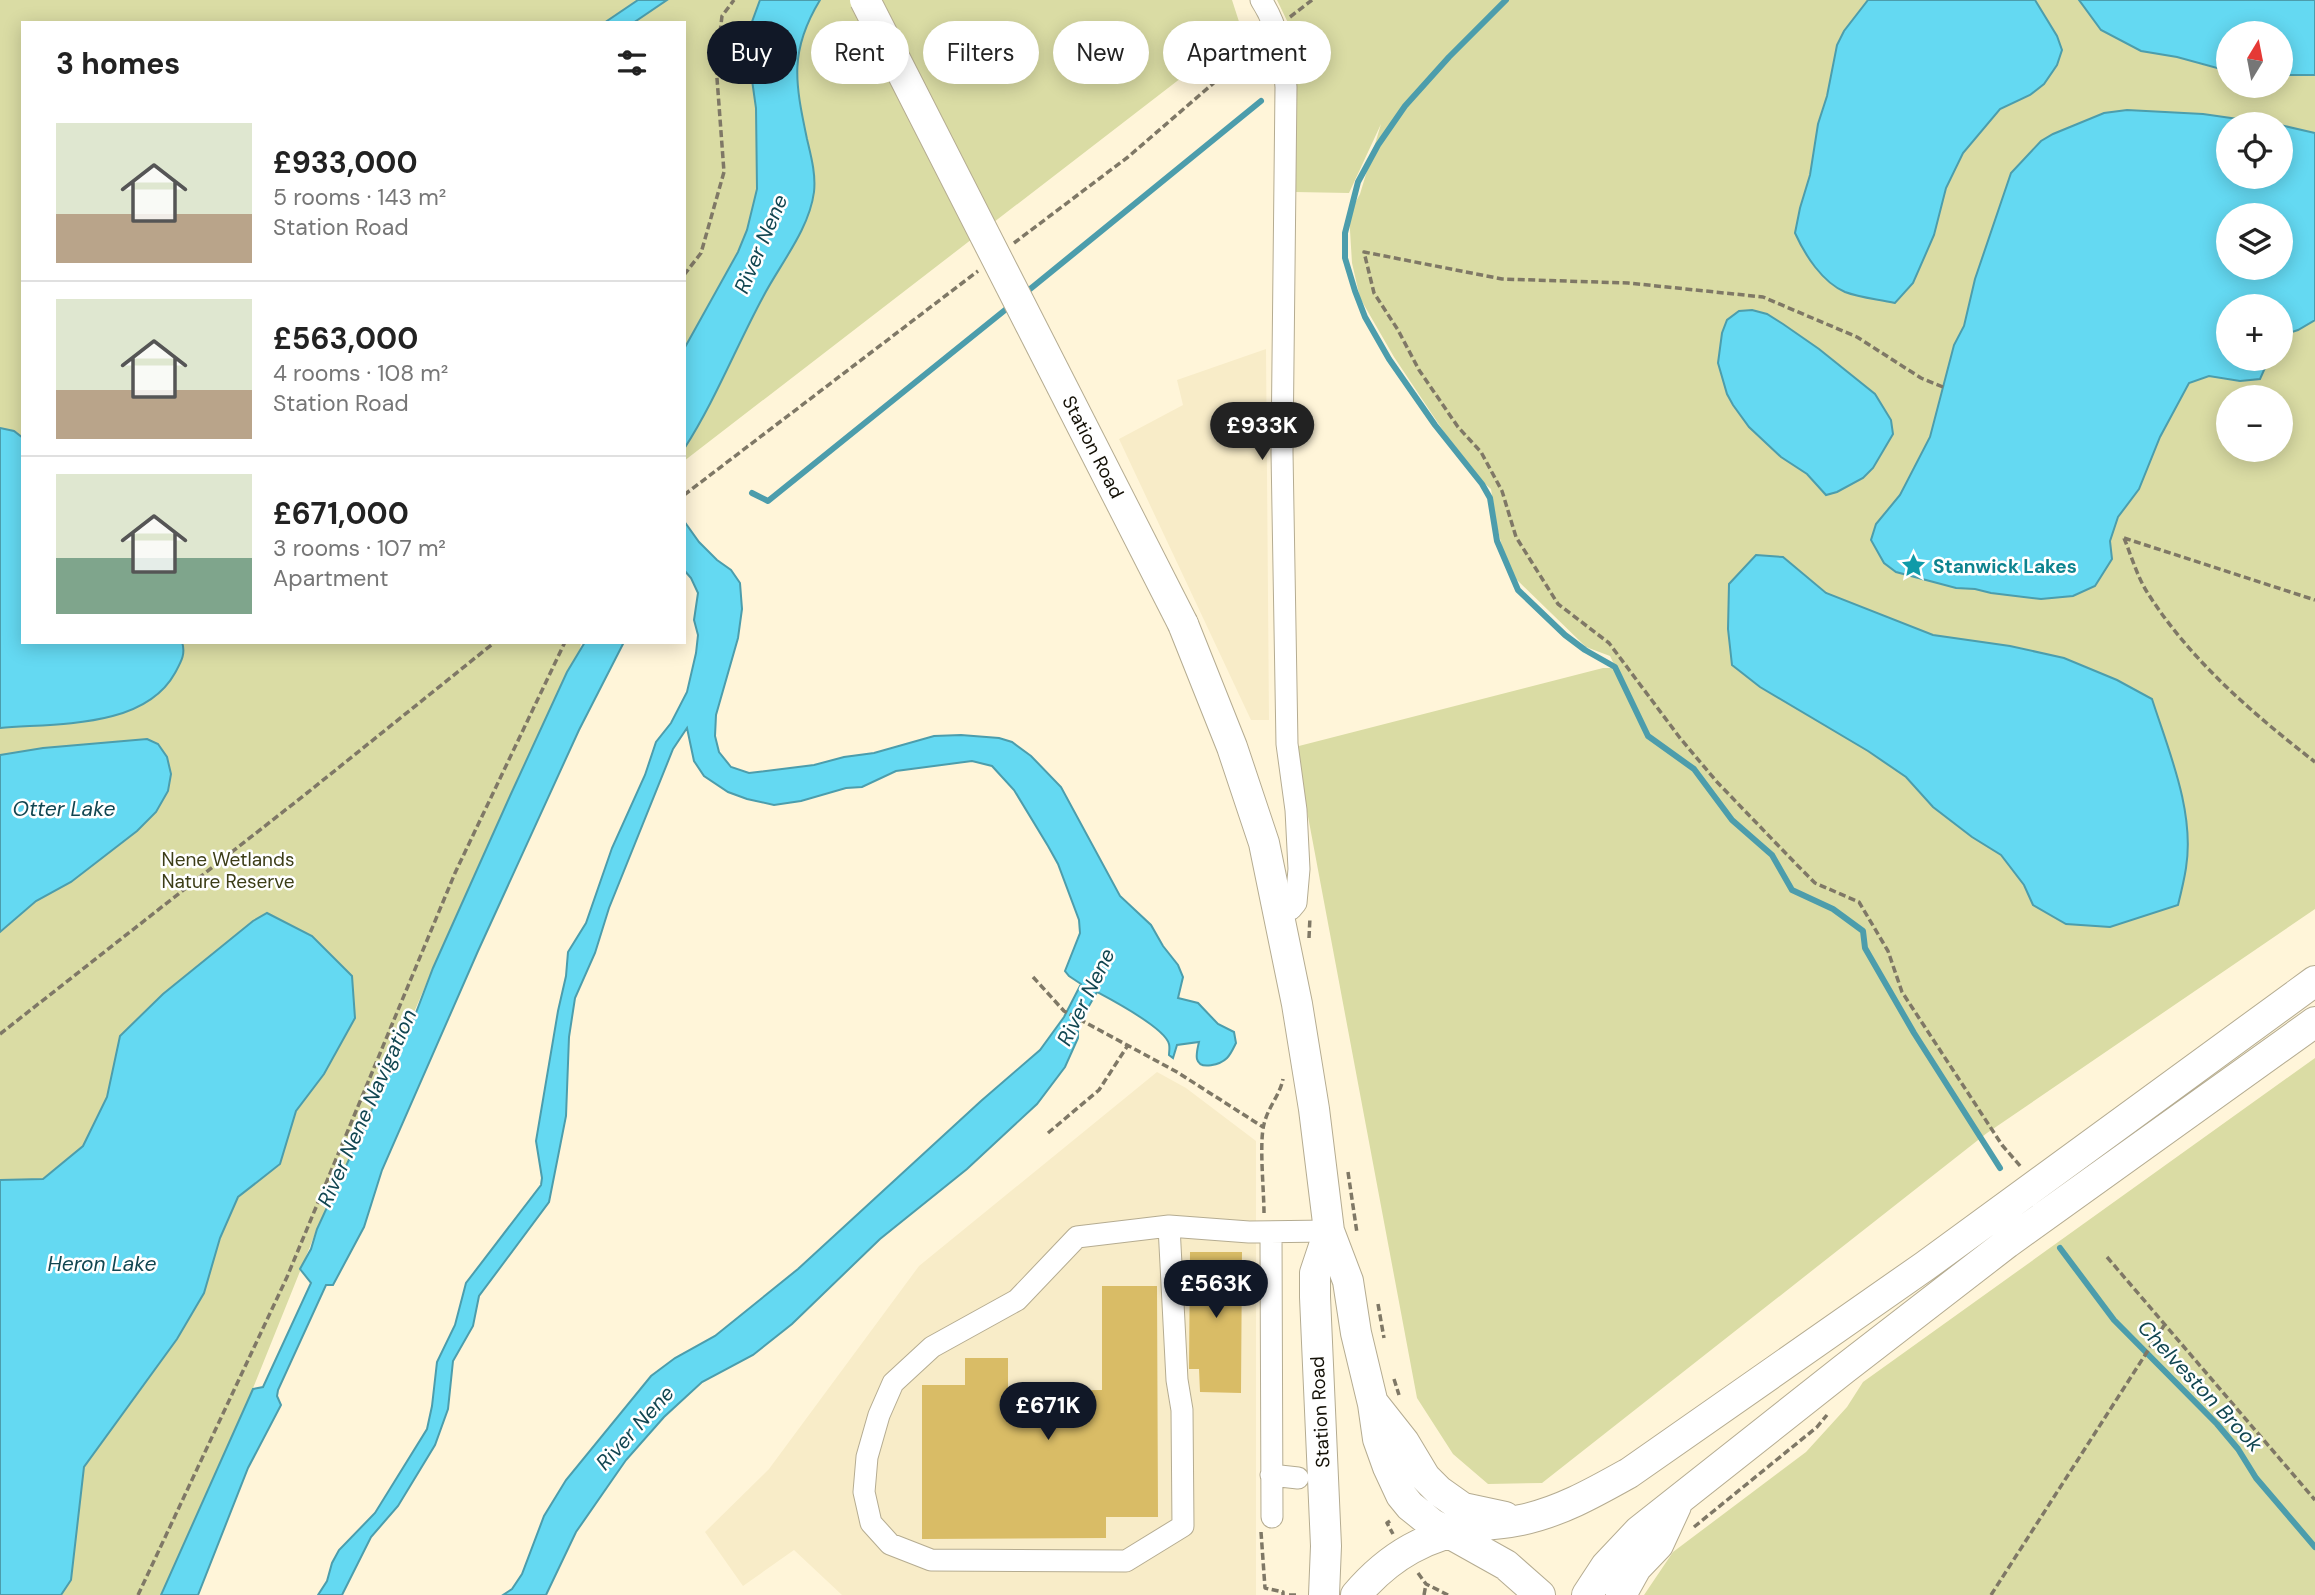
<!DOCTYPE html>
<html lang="en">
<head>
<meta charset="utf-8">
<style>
	body { margin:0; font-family:"DM Sans",sans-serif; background:#f6f6f6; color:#222; height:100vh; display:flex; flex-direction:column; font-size:26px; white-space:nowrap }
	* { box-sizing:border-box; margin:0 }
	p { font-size:23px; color:#767676 }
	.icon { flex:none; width:38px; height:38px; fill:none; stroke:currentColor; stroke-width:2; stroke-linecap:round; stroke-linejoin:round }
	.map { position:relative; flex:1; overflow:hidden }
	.sheet { position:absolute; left:21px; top:21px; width:665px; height:623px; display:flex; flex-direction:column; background:#fff; border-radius:0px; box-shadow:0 4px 18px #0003 }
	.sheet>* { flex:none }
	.guide { position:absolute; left:707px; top:21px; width:665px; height:63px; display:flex; gap:14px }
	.needle { width:46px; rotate:10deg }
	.controls { position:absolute; left:2216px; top:21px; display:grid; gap:14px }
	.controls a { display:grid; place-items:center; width:77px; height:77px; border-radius:50%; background:#fff; box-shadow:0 4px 18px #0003; font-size:35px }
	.price { position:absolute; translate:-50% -60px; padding:0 16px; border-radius:24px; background:#111827; color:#fff; font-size:23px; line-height:46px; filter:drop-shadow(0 2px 4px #0008) }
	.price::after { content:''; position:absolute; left:50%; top:42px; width:21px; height:16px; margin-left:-10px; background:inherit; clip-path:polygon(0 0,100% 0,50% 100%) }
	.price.active { background:#222; color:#fff }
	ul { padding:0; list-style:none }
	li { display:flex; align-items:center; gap:21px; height:175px; padding:0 35px }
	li+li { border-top:2px solid #e0e0e0 }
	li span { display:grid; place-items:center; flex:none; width:196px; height:140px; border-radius:0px; color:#555 }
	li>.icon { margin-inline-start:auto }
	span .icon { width:84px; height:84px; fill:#fffc; stroke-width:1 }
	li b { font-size:30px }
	h2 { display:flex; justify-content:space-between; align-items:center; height:84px; padding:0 35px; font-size:30px }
	.chip { padding:0 24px; border-radius:32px; background:#fff; box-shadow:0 4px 18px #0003; font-size:24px; line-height:63px }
	.chip.active { background:#111827; color:#fff }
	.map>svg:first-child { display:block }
</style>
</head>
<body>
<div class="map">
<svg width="2315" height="1595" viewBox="0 0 2315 1595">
	<rect width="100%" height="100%" fill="#fff5d9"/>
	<path fill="#f8ecc8" d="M1266,349L1269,720H1251L1119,439L1183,405L1177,380Z
		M1157,1072L1186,1088L1256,1141V1595H842L794,1550L743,1586L705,1532L769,1469L919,1266Z"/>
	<path fill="#dadca4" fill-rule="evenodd" d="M0,0H1232L1242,31L684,461V23H23V642H581L580,650L510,796L433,968L367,1122L317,1229L245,1408L161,1595H0Z
		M1277,0H2315V909L1987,1133L1542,1483L1488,1484L1453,1454L1417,1398L1295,747L1603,668H1616L1610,656L1586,647L1516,579L1504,554L1497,527L1491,489L1470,471L1394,357L1360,298L1352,263L1349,214L1360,194L1381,124L1349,193L1295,192V62L1289,25ZM2228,33H2280V86H2228ZM2228,124H2280V177H2228ZM2228,215H2280V268H2228ZM2228,306H2280V359H2228ZM2228,397H2280V450H2228Z
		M2315,1058V1595H1644L1673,1552L1806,1452L1847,1407L1863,1382Z"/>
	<path fill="#64d9f2" stroke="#4c9dac" stroke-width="2" fill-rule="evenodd" d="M638,0H667L633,23H604Z
		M760,0H820C789,51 795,82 807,139C811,156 816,174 814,192C809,230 780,264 763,297C736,347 715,401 684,449V349L738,252L747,230L757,189L756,108L748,52L749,30Z
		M1868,0H2035L2057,36L2062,50L2057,65L2044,84L2030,95L2000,109L1963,153L1946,188L1934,235L1913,283L1895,303C1878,299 1861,298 1845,292C1822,282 1805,255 1795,233L1800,208L1810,175L1818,124L1827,96L1837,45L1844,31Z
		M2079,0H2315V75H2280V33H2228V71L2177,57L2141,51L2101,30Z
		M2127,110L2203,114L2273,124H2228V177H2280V125L2315,133V320L2298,330L2280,336V306H2228V359H2269L2260,379L2240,381L2209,376L2189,383L2160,437L2139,489L2118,517L2110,541L2112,559L2095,586L2073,596L2041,599L1991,593L1975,589L1956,588L1896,572L1884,563L1871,540L1876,524L1900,495L1930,437L1954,345L1964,326L1975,279L2011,173L2041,141L2053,134L2104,113ZM2228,215H2280V268H2228Z
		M1752,310L1767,314L1783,324L1819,349L1875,394L1891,420L1893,434L1873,468L1863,478L1837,492L1826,495L1807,474L1781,457L1749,427L1733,405L1727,394L1718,363L1722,333L1727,320L1739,311Z
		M0,428L14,431L23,438V642H182C186,654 181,662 175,673C144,729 56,723 0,728Z
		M684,521L699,542L717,560L731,570L740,583L742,609L738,638L716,715L715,736L719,752L731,767L749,773L814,765L844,757L874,753L934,736L961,735L999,738L1012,742L1031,756L1061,787L1120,896L1151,925L1163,946L1178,965L1183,977L1178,998L1198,1003L1218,1024L1234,1032L1236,1043C1234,1047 1231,1054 1227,1058C1221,1064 1200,1071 1197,1059C1196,1055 1198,1046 1199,1042L1177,1045L1173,1058L1169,1055C1169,1052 1170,1048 1169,1044C1165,1028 1112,1000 1097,992L1078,1025V1038L1065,1067L1037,1104L967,1169L880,1239L792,1324L753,1355L702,1382L664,1417L626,1460L576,1532L546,1595H503L512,1589L522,1574L544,1516L566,1480L651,1376L675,1358L715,1336L798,1269L981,1101L1040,1050L1064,1017L1081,984L1069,976L1065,971L1080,933L1079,920L1058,864L1048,846L1014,790L992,766L972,761L896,771L862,787L846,788L801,801L774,805L747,799L728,792L704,776L694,761L687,728L673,749L609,908L595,953L575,998L569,1037L566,1116L549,1202L479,1296L473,1326L453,1361L448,1409L435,1445L398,1506L371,1537L342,1595H318L327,1581L332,1563L339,1550L375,1513L427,1429L432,1406L437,1362L455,1325L466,1283L541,1185L542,1178L536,1141L558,1011L566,976L568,952L586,923L612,848L645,775L656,742L671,723L687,692L696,653L698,635L694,620L698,593L691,578L684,570Z
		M1756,555L1783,557L1826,593L1933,635L2010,646L2064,658L2117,680L2152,699C2169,752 2195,812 2186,868C2184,881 2181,893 2178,905L2110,927L2066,924L2033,905L2024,885L2001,855L1972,837L1933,807L1906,777L1868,751L1760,687L1732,665L1728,629L1729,584Z
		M585,642H624L579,730L478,951L382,1170L364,1227L333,1285H326L278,1390L277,1396L281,1405L248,1468L198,1595H161L253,1389L263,1387L311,1283L300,1269L311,1249L317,1229L414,1018L433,968L510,796L567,672Z
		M147,739L158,744L167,757L171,774L168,791L156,812L137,831L71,882L36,901L0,932V755L43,748Z
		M267,913L312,936L352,976L355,1018L324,1074L296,1111L280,1164L238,1197L220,1238L204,1293L177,1339L84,1467L71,1580L61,1595H0V1180L43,1179L83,1146L107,1097L120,1036L163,994L253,921Z"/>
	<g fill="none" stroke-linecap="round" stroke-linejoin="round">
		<path stroke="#4c9dac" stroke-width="6" d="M1506,0L1449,57L1405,106L1378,145L1358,182L1345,233V258L1355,291L1365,317L1389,359L1435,425L1482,484L1490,498L1497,541L1518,590L1565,635L1585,650L1615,667L1648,736L1694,769L1732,820L1772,855L1792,890L1833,909L1863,931L1865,948L1914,1033L2000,1168
			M1024,294L1261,101
			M752,493L768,501L1010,306
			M2060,1248L2114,1320L2217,1424L2238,1449L2256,1478L2315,1547"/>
	</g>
	<path fill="#d9bc66" d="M1190,1252H1242L1241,1393L1200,1392L1199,1369H1189Z
		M1102,1286H1157L1158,1517H1106V1538L922,1539V1385H965V1358H1008V1391L1102,1390Z"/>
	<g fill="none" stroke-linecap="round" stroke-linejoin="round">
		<defs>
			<path id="minor" d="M1261,0C1278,26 1284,56 1286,87L1282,452L1287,744L1296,810L1299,869L1296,903L1291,909L1278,912
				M1169,1226L1177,1380L1182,1410L1183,1526L1126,1561L931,1560L890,1544L871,1523L864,1492L867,1457L879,1415L893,1383L932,1347L1017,1300L1077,1237L1169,1226L1249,1232L1329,1231
				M1271,1233L1272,1517
				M1271,1475L1298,1478"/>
			<path id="highway" d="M1183,624L1232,747L1264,843L1297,1004L1314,1109L1329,1231L1348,1281L1356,1333L1373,1404L1378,1439L1388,1467L1401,1495L1410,1506L1431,1523L1506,1565L1540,1595
				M1374,1404L1404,1442L1425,1477L1439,1491L1463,1508L1505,1517
				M1324,1595L1326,1546L1315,1297V1273L1329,1231
				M1356,1595C1390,1555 1427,1535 1479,1526C1493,1524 1507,1523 1521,1520C1560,1512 1595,1492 1629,1473L1925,1266L2315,981
				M1587,1595L1606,1566L1639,1531L1844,1369L2007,1243L2315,1022
				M1621,1595L1636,1568L1658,1545L1676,1506"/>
		</defs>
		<use href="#minor" stroke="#b5ac91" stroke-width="23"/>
		<use href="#highway" stroke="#b5ac91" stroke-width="32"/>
		<path stroke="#7f7866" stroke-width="3.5" stroke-dasharray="7 3.5" stroke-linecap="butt" d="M1290,17L1312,0
			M1014,243L1128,157L1260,43
			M684,275L701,253L724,172L716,65L722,16L734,0
			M1943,387L1921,378L1857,337L1763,297L1628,283L1502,279L1364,252L1374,293L1398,330L1419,370L1458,427L1481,452L1502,491L1516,537L1558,604L1609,643L1680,738L1717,782L1798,866L1815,883L1859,902L1888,951L1902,992L2002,1145L2021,1167
			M684,495L978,271
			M2124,538C2131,555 2137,576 2147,592C2190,660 2252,713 2315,762
			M2124,538L2315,600
			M1309,938L1310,917
			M1033,977L1064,1011L1177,1072L1263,1127
			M0,1034L307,793L495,642
			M1048,1133L1099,1090L1128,1045
			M1348,1172L1357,1233
			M1264,1213C1264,1191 1259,1143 1264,1124C1268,1107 1280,1095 1283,1079
			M2107,1257L2315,1500
			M1378,1304L1384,1338
			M1394,1379L1399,1395
			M1390,1521L1387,1523L1393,1534
			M1694,1527L1817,1427L1827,1415
			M1261,1532L1265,1588L1283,1592V1595
			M1418,1573L1426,1584L1448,1595
			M138,1595L287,1277L455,873L565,642
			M1289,1595H1296
			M1424,1595L1426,1584
			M1991,1595L2165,1324"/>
		<use href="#minor" stroke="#fff" stroke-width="21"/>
		<use href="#highway" stroke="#fff" stroke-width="30"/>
		<defs>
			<path id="highway-bridge" d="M865,0L1183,624"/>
		</defs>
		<use href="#highway-bridge" stroke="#b5ac91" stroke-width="32" stroke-linecap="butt"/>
		<use href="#highway-bridge" stroke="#fff" stroke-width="30"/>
	</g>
	<defs>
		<symbol id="sight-bare" viewBox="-9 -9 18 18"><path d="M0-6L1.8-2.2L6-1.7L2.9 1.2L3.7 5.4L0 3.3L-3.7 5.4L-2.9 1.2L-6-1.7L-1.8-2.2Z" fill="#0f9aa8" stroke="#fff" stroke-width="2.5" paint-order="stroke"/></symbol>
	</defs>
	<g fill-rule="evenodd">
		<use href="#sight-bare" x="1896" y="548" width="35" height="35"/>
	</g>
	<g text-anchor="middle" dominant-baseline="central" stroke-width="5" stroke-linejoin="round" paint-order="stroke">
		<g font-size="19" fill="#141107" stroke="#fff">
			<text transform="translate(1093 447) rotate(63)">Station Road</text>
			<text transform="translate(1320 1412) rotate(-93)">Station Road</text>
		</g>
		<g font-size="19" font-weight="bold" fill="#0d838f" stroke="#fff" text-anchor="start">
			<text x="1933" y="566">Stanwick Lakes</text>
		</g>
		<g font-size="19" fill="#3c3d17" stroke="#fff">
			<text x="228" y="859">Nene Wetlands<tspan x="228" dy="22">Nature Reserve</tspan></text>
		</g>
		<g font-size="21" font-style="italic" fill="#114651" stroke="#fff">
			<text transform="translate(761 244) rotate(-67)">River Nene</text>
			<text x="64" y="809">Otter Lake</text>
			<text transform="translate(1086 997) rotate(-64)">River Nene</text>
			<text transform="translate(367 1108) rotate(-66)">River Nene Navigation</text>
			<text x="102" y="1264">Heron Lake</text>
			<text transform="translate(2200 1386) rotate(47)">Chelveston Brook</text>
			<text transform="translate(635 1428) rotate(-48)">River Nene</text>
		</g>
	</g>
</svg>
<div class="controls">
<a><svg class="needle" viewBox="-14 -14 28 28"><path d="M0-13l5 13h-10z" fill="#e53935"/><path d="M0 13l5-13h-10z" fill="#767676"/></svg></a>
<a><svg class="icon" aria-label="locate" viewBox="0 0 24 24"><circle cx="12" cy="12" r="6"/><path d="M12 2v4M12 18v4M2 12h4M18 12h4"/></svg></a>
<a><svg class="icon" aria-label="layers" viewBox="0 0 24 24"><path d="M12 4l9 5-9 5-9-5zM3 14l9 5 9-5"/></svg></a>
<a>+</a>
<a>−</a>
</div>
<b class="price active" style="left:1262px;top:462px">£933K</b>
<b class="price" style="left:1216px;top:1320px">£563K</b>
<b class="price" style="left:1048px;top:1442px">£671K</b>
<div class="guide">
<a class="chip active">Buy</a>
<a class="chip">Rent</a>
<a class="chip">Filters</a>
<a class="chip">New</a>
<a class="chip">Apartment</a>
</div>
<section class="sheet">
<h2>3 homes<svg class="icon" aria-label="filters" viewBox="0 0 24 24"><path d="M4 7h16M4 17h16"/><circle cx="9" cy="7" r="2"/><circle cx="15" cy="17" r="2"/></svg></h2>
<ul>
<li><span style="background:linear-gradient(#dfe7d0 65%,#b9a48a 0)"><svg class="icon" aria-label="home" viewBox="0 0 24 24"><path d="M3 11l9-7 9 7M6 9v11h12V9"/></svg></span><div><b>£933,000</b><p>5 rooms · 143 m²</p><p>Station Road</p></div></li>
<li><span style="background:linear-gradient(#dfe7d0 65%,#b9a48a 0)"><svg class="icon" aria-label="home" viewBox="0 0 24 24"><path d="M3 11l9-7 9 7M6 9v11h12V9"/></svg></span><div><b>£563,000</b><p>4 rooms · 108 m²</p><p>Station Road</p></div></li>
<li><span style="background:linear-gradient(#dfe7d0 60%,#7fa58c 0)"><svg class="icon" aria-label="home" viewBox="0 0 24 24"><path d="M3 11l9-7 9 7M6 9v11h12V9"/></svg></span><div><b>£671,000</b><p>3 rooms · 107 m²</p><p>Apartment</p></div></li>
</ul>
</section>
</div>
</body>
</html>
